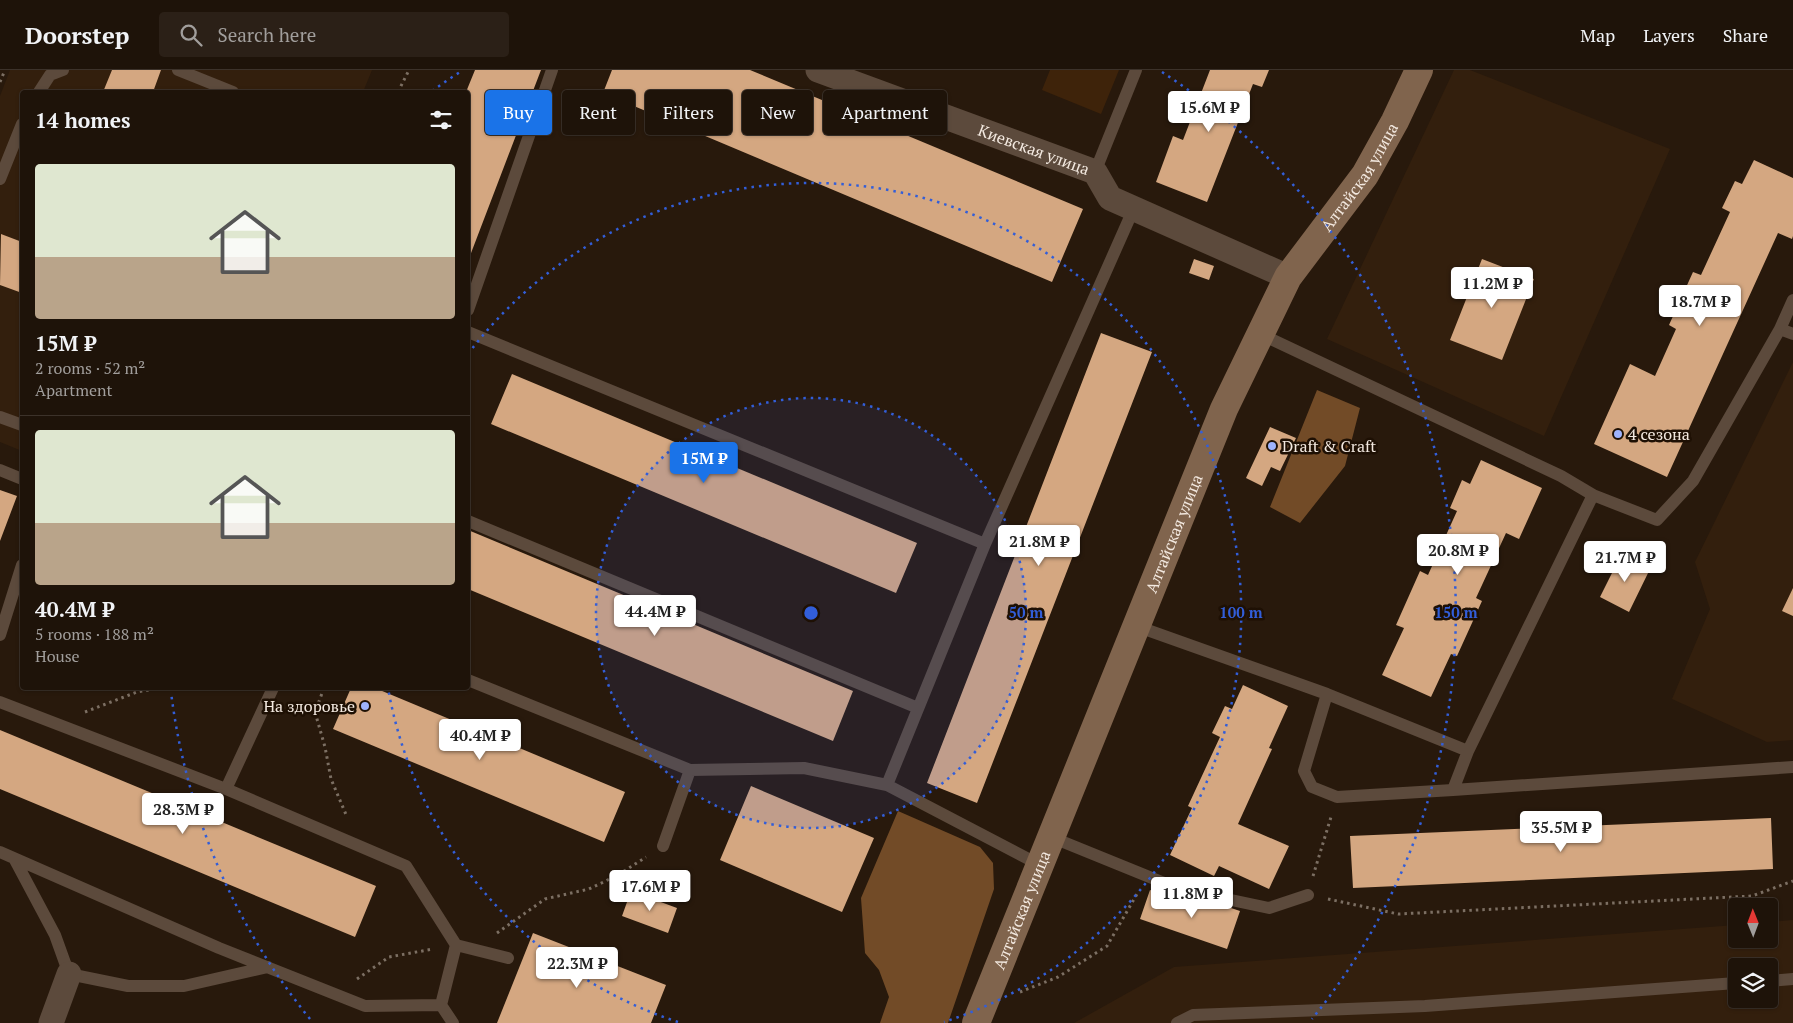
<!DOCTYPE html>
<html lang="en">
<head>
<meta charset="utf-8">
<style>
	body { margin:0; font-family:"PT Serif",serif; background:#2b2017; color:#f1f3f6; height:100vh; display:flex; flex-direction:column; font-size:19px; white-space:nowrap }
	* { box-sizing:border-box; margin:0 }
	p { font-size:16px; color:#a19e9c }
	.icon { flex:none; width:28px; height:28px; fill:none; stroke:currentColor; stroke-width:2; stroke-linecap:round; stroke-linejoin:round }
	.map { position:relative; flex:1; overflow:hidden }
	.details { position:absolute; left:20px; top:20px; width:450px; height:600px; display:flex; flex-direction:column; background:#1e1309; border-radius:5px; box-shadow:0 1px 4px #0004,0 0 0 1px #3c322a }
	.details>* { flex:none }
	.banner { position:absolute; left:485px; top:20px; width:475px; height:45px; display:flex; gap:10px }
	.needle { width:32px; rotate:359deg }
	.controls { position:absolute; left:1728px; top:828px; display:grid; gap:10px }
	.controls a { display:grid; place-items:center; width:50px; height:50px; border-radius:5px; background:#1e1309; box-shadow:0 1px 4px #0004,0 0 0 1px #3c322a; font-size:25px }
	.price { position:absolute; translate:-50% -42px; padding:0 11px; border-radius:5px; background:#fff; color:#222; font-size:16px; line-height:32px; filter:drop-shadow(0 1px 2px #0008) }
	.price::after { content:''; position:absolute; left:50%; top:30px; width:15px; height:11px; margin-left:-8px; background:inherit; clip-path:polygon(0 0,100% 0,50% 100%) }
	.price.current { background:#1a73e8; color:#fff }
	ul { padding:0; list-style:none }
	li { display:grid; align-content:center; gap:10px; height:265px; padding:0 15px }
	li+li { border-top:1px solid #3c322a }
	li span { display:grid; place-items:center; height:155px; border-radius:5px; color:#555 }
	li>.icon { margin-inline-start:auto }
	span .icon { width:90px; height:90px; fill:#fffc; stroke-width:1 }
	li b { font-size:21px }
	h2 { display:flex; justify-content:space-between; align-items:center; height:60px; padding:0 15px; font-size:21px }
	.tag { padding:0 18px; border-radius:5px; background:#1e1309; box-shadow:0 1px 4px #0004,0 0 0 1px #3c322a; font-size:18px; line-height:45px }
	.tag.current { background:#1a73e8; color:#fff }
	header { display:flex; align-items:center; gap:30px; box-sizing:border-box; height:70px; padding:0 25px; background:#1e1309; border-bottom:1px solid #3c322a }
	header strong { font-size:24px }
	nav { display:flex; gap:28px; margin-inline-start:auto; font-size:18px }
	.search { width:350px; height:45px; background:#2b2017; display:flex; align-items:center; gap:12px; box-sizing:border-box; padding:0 18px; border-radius:5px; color:#a19e9c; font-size:19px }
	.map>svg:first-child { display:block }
</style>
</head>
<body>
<header>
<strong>Doorstep</strong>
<div class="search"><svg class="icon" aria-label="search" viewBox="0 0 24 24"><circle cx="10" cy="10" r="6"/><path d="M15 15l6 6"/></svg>Search here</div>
<nav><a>Map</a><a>Layers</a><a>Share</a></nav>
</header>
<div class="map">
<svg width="1793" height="953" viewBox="0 0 1793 953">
	<rect width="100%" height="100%" fill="#28190c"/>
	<path fill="#331f0d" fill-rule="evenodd" d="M10,0H372L363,22H22V381L0,372V26Z
		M1454,0H1470L1670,79L1544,366L1327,269Z
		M1793,292V670L1767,672L1672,629L1710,539L1695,492Z
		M1793,850V953H1074L1174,897L1736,855V869H1769V852ZM1736,896H1769V929H1736Z"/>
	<path fill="#3e230a" d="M1050,0H1119L1101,44L1042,20Z"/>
	<path fill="#724b27" d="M1317,320L1360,338L1345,396L1300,453L1270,437Z
		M898,741L980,777L993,793L994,819L948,953H880L889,927L879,900L865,883L861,828Z"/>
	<path fill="#d4a781" d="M112,0H161L153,22H103Z
		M475,0H541L468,191V22H466Z
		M612,0H750L1083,139L1052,212L603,23Z
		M1210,0H1269L1262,17L1253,14L1207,132L1156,112L1173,66L1183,70Z
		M1754,90L1793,108V166L1792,169L1778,163L1667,407L1594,374L1630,294L1655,306L1676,259L1669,255L1693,202L1701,205L1730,142L1722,138L1735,111L1742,114Z
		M1,164L22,172V223L0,215Z
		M1194,189L1214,196L1209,210L1189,203Z
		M1482,189L1534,209L1502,290L1450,270Z
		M1101,263L1152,282L977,733L927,713Z
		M512,304L917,473L896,523L491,354Z
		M1270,357L1296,368L1280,401L1271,397L1262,416L1246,408Z
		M1481,390L1542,418L1519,469L1506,463L1476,528L1482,531L1457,586L1451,584L1431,627L1382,605L1404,558L1396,555L1420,501L1428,505L1457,441L1450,438L1462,410L1470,414Z
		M0,420L17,426L0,471Z
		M468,460L853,621L833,671L468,519Z
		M1621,485L1650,499L1629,542L1600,527Z
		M1793,518V546L1782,541Z
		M1243,615L1288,636L1269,678L1272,679L1238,754L1289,776L1269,819L1219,796L1214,806L1170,785L1192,738L1188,736L1220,667L1212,663L1225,636L1232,639Z
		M351,618H375L625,722L604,772L333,659Z
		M0,660L376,816L355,867L0,719Z
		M751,716L874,768L842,842L720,790Z
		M1771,748L1773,799L1353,818L1350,766Z
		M1150,820L1204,839L1207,830L1240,841L1227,879L1140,849Z
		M631,821L677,838L668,863L622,846Z
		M533,863L666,915L651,953H497Z"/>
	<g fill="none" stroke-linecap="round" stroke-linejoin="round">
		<path stroke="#7c6f63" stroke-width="3" stroke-dasharray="2.5 4" stroke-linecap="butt" d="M0,12L5,0
			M398,22L409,0
			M468,319V317
			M324,618L315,642L325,677L331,709L347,747
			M85,642L137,622L160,618
			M1313,806L1331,747
			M1328,829L1398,844L1752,826L1793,811
			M497,863L545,829L589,819L618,805L646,787
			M357,909L389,887L433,879
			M1020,922L1058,907L1107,876L1137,824"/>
		<path stroke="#5c4a3c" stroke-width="12" d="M178,0L233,22
			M39,22L50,5L63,0
			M1095,102L1136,0
			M0,109L22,54
			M1793,230L1780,259L1693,411L1657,450L1593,425L1468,681L1453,720L1793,697
			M468,240L552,0
			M1780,259L1793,264
			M468,262L985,474
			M1260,264L1561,406L1593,425
			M0,347L22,355
			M0,400L22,409
			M468,451L918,638
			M1136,556L1327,624L1468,681
			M0,565L22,495
			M468,610L690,700L804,698L887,715L1040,795
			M1327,624L1304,701L1312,717L1337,727L1453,720
			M0,632L226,719L406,796L456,875L441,935
			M887,715L985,474L1134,138
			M226,719L273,618
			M1051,767L1179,819L1269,838L1308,825
			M663,776L690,700
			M0,782L219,878L365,936L441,935L453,953
			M15,790L55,865L69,904L128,916H184L268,897
			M456,875L508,888
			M1769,911L1793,909
			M1177,953L1193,945L1425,936L1736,913"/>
		<g stroke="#5c4a3c" stroke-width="25">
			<path id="s1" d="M818,0L1095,102L1110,128L1288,207"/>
			<path d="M51,953L69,904"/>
		</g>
		<path stroke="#80644d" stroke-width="28" id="s2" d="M976,953L1224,339L1288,207L1365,105L1395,51L1419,0"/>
	</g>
	<circle cx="811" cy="543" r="215" fill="#325ed9" fill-opacity=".12"/>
	<g fill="none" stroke="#325ed9" stroke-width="2.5" stroke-dasharray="2.5 5">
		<circle cx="811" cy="543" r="215"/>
		<path d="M678 952A430 430 0 0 1 388 618M468 284A430 430 0 1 1 944 952"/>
		<path d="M310 949A645 645 0 0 1 171 622M432 21A645 645 0 0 1 460 2M1162 2A645 645 0 0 1 1312 949"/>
	</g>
	<g fill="#9eb3fd" stroke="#1e1004" stroke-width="2">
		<circle cx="1618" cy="364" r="5"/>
		<circle cx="1272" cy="376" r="5"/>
		<circle cx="365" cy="636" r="5"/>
	</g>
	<g text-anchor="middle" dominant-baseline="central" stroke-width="5" stroke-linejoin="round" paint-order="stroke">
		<g font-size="16" fill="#f3e9e0" stroke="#1e1004">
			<text stroke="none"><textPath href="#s1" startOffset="230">Киевская улица</textPath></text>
			<text stroke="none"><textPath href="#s2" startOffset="932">Алтайская улица</textPath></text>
			<text stroke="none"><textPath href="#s2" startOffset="528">Алтайская улица</textPath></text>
			<text stroke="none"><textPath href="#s2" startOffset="122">Алтайская улица</textPath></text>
		</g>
		<g font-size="16" fill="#f3e9e0" stroke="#1e1004" text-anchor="start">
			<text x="1628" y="364">4 сезона</text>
			<text x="1282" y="376">Draft &amp; Craft</text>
			<text x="355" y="636" text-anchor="end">На здоровье</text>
		</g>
	</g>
	<circle cx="811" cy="543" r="8" fill="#325ed9" stroke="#1e1004" stroke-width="2.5"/>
	<g font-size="15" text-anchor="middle" font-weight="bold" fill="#325ed9" stroke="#1e1004" stroke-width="5" stroke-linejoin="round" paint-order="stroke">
		<text x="1026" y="548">50 m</text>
		<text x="1241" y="548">100 m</text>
		<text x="1456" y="548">150 m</text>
	</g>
</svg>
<div class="controls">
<a><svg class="needle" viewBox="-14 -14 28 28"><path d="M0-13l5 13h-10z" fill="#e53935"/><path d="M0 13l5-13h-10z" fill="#a19e9c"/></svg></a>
<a><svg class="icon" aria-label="layers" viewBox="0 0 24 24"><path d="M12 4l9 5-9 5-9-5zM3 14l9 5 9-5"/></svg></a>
</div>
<b class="price" style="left:1209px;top:63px">15.6M ₽</b>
<b class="price" style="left:1492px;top:239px">11.2M ₽</b>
<b class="price" style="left:1700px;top:257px">18.7M ₽</b>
<b class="price current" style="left:704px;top:414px">15M ₽</b>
<b class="price" style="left:1039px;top:497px">21.8M ₽</b>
<b class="price" style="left:1458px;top:506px">20.8M ₽</b>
<b class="price" style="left:1625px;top:513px">21.7M ₽</b>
<b class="price" style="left:655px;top:567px">44.4M ₽</b>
<b class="price" style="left:480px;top:691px">40.4M ₽</b>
<b class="price" style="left:183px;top:765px">28.3M ₽</b>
<b class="price" style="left:1561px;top:783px">35.5M ₽</b>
<b class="price" style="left:650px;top:842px">17.6M ₽</b>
<b class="price" style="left:1192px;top:849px">11.8M ₽</b>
<b class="price" style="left:577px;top:919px">22.3M ₽</b>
<div class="banner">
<a class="tag current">Buy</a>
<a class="tag">Rent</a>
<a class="tag">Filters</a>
<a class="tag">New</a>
<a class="tag">Apartment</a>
</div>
<section class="details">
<h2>14 homes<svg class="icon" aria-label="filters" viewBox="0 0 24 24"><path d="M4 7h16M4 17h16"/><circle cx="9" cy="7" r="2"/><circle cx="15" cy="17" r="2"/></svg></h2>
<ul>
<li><span style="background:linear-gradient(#dfe7d0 60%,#b9a48a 0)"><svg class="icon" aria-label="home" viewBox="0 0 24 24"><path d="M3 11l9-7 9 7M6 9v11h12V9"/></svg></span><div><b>15M ₽</b><p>2 rooms · 52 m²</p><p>Apartment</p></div></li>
<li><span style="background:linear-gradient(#dfe7d0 60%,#b9a48a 0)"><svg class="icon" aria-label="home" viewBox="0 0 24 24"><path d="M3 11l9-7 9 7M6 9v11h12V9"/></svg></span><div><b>40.4M ₽</b><p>5 rooms · 188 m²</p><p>House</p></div></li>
</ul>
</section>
</div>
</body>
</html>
